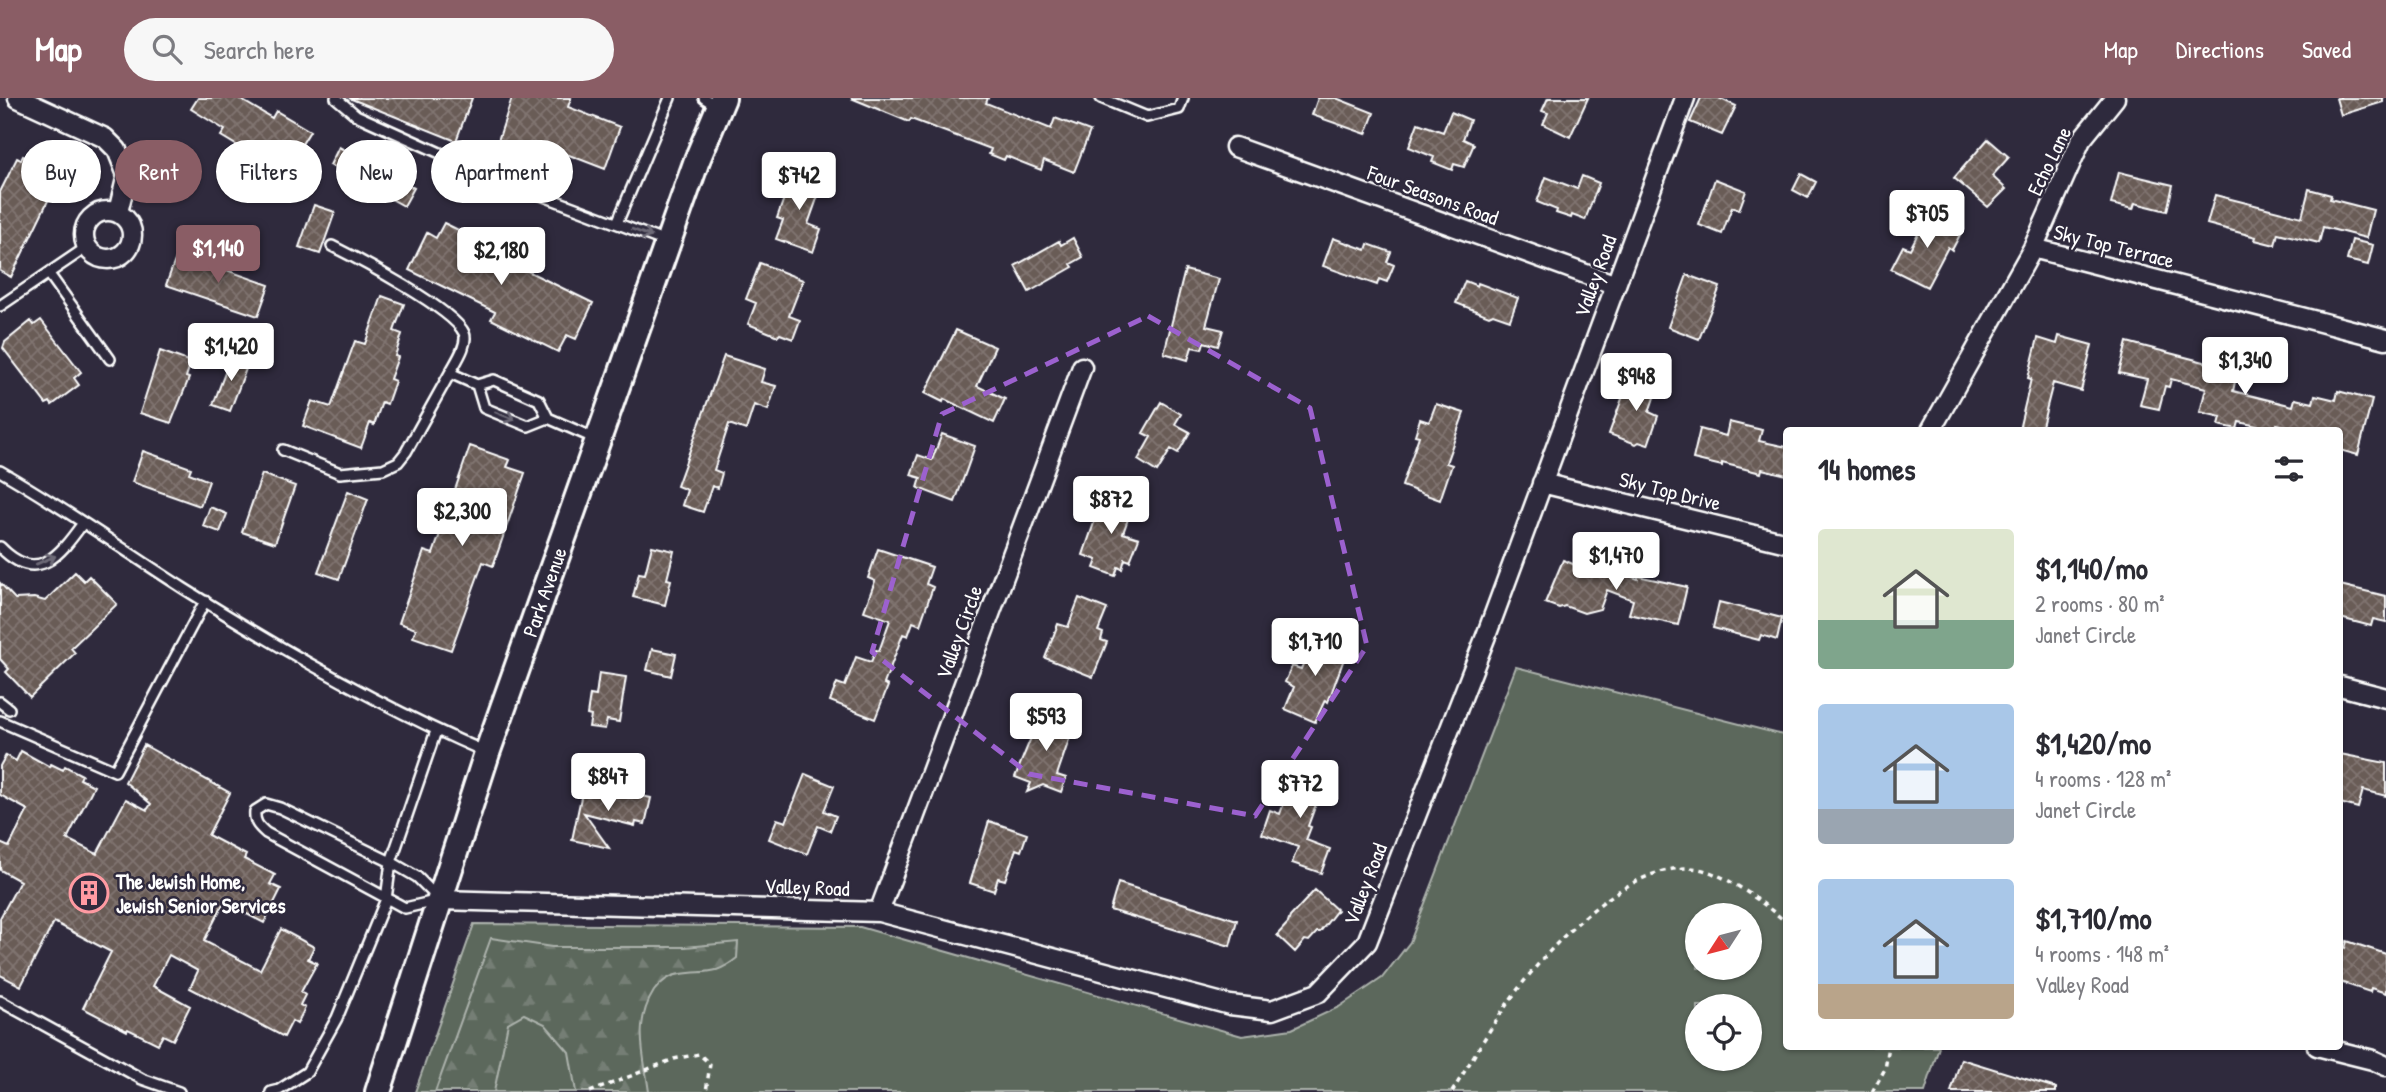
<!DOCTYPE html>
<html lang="en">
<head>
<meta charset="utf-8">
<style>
	body { margin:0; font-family:"Patrick Hand",sans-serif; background:#f7f7f7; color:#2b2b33; height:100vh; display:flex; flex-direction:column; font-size:26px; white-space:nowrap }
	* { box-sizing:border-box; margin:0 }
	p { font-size:23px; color:#7c7c81 }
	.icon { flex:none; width:38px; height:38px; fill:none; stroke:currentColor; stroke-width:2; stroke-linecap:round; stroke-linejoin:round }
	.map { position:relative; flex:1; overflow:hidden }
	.panel { position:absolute; left:1783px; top:329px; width:560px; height:623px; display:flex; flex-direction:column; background:#fff; border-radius:7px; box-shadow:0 2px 5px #0004 }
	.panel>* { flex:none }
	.hud { position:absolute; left:21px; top:42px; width:665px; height:63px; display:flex; gap:14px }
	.needle { width:46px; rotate:234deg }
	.buttons { position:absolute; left:1685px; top:805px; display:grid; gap:14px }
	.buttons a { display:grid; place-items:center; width:77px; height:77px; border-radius:50%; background:#fff; box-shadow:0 2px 5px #0004; font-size:35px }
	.price { position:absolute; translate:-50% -60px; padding:0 16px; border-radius:7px; background:#fff; color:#222; font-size:23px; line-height:46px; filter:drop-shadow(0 2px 4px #0008) }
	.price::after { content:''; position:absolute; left:50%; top:42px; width:21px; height:16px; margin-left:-10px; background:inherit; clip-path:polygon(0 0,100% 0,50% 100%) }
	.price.selected { background:#8a5d65; color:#fff }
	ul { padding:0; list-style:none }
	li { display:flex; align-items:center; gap:21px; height:175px; padding:0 35px }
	li span { display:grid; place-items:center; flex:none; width:196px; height:140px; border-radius:7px; color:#555 }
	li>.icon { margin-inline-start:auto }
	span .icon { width:84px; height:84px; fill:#fffc; stroke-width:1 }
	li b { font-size:30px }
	h2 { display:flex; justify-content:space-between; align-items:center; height:84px; padding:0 35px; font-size:30px }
	.tag { padding:0 24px; border-radius:32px; background:#fff; box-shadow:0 2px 5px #0004; font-size:24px; line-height:63px }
	.tag.selected { background:#8a5d65; color:#fff }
	header { display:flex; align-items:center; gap:42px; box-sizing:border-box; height:98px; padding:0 35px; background:#8a5d65; color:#fff }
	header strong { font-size:33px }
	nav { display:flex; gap:38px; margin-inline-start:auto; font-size:24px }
	.search { width:490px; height:63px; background:#f7f7f7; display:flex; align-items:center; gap:18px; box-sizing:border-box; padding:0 24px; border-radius:38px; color:#7c7c81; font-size:26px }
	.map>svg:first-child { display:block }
</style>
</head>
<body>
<header>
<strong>Map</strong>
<div class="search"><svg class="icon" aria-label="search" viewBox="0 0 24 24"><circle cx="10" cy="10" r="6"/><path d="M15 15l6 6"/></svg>Search here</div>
<nav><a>Map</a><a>Directions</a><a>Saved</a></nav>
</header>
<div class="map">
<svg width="2386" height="994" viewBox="0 0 2386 994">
	<defs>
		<pattern id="forest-firs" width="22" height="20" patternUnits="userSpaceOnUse" patternTransform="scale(1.75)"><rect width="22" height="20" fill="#5b675b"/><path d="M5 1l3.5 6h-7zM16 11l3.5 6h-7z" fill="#747e74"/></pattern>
		<pattern id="building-cross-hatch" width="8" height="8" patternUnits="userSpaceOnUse" patternTransform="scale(1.75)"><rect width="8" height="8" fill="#695b57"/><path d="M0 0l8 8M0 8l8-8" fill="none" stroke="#807470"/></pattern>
	</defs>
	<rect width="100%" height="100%" fill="#2f2a3d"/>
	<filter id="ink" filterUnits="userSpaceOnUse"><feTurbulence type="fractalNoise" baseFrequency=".0143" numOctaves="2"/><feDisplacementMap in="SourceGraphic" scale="14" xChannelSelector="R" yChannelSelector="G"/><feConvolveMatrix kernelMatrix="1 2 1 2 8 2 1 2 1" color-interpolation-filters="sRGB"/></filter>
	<g filter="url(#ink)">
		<path fill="#5b675b" stroke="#adb3ad" stroke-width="2" fill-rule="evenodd" d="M1516,569L1787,638V948L1939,949L1925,994H415L474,826L860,829L1242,938L1292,931L1339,909L1382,880L1410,844ZM1698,817H1750V870H1698ZM1698,908H1750V961H1698Z"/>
		<path fill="url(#forest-firs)" stroke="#adb3ad" stroke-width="2" d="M491,840L552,849H685L738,844L737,860C715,878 707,872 681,876C670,877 661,884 654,893C633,926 644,957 649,994H576L569,954L545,926L524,916L508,925L494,994H435Z"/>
		<path fill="url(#building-cross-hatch)" stroke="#fff" stroke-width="2" d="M198,0H238L272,20L276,13L310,33L292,62L289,60L285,66L250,46L246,53L221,38L225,32L191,11Z
			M349,0H472L456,43Z
			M512,0H571L568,9L620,29L605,71L551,50L545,65L497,46Z
			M851,0H988L986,5L1051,31L1055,20L1090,33L1074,74L1044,62L1041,72L1006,58L1004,62L989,56L991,51L911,21L909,24Z
			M1318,0H1336L1374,15L1366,36L1312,17Z
			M1548,0H1588L1570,39L1543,26L1548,15L1542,13Z
			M1701,0H1719L1736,8L1722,37L1690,24Z
			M2336,0H2383V4L2341,17Z
			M1451,14L1470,22L1463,41L1474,46L1464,69L1454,66L1452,72L1432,64L1434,59L1409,49L1418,25L1443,34Z
			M1988,41L2009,59L1992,78L2006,91L1988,109L1954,80Z
			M339,49L414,90L404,108L330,67Z
			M23,58L53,74L51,79L58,82L11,179L0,173V94L17,60L21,62Z
			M794,72L820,81L817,91L819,95L808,126L821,131L813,154L776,141L783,122L777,120Z
			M2119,74L2173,87L2167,113L2135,105L2133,111L2111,106Z
			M1801,76L1816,84L1808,100L1793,92Z
			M1582,78L1599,85L1585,122L1572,117L1571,120L1556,115L1557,112L1537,104L1546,79L1577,91Z
			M1715,81L1746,93L1739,112L1732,109L1722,136L1699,127Z
			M2309,91L2331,97L2330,101L2373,112L2366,140L2323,129L2319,145L2278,135L2275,147L2255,142L2256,139L2207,126L2215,97L2302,119Z
			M314,107L335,114L320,156L299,149Z
			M1929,114L1963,131L1952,152L1948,149L1927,189L1891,171L1903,148L1910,151Z
			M444,125L510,157L507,163L593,205L576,241L567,237L558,254L491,221L495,214L409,172L427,135L436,140Z
			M1073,140L1083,159L1071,166L1073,169L1029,194L1015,168L1059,143L1061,147Z
			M1333,140L1366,152L1368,146L1391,154L1387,164L1394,167L1387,184L1379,181L1377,187L1323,168Z
			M2352,142L2373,147L2368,167L2347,162Z
			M177,157L198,165V162L269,187L258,218L166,187Z
			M760,165L803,182L789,218L800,222L793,241L780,236L778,238L748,226L756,205L746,201Z
			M1185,172L1219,181L1206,228L1223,232L1218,248L1204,244L1202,251L1192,249L1188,262L1164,255Z
			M1687,177L1720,189L1699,241L1668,229Z
			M1465,183L1477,188L1478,185L1518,200L1510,222L1493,216L1489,218L1456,205Z
			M382,198L404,206L394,233L402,236L395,258L398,259L390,281L395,283L387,306L382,304L374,327L370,325L361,350L303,328L312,303L331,309L355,243L365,246Z
			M41,222L81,274L74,280L79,287L52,307L50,304L46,306L3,250L5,244L31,223L34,227Z
			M956,232L995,249L977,288L1005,301L994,325L944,301L943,304L925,295Z
			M2059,238L2092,247L2081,293L2053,285L2041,332H2019L2031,281L2028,280L2038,240L2057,246Z
			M2127,244L2212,266L2213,264L2238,270L2233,293L2293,308L2295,301L2313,305L2315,297L2336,302L2338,293L2372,302L2358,357L2340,352V332H2303L2277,326L2275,332L2239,324L2237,331L2219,327L2221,319L2200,314L2206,290L2171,281L2169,289L2165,288L2159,311L2140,307L2147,281L2119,275Z
			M160,253L191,264L186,279L189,280L171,325L140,315Z
			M232,256L249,263L230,313L213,307Z
			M724,258L765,271L761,284L776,288L768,312L754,307L746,332L729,326L714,372L722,375L718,390L712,388L703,414L682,407L687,392L677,388Z
			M1630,279L1658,288L1649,314L1658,318L1648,347L1639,344L1636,346L1609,336Z
			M1161,304L1181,316L1175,326L1190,334L1178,355L1171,351L1157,374L1138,362L1151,339L1143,335Z
			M1436,306L1464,315L1446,365L1452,367L1440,402L1402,388L1419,338L1415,337L1420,321L1429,324Z
			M1729,324L1762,332L1759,343L1787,349V377L1762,371L1761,375L1722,365V368L1693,361L1700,331L1726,338Z
			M942,336L975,348L955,404L918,390L921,380L911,377L918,357L932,362Z
			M470,348L510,362L507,369L525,375L493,468L483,464L451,552L413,539L416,531L399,525L424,453L433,456Z
			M143,353L191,370L189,375L209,383L200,408L132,384Z
			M262,376L295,388L275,445L242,434Z
			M348,393L368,401L339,481L318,474Z
			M1104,396L1133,407L1123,435L1139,440L1130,463L1125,461L1122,471L1118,469L1115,478L1094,470L1097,462L1083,457Z
			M210,409L227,416L220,434L203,428Z
			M652,448L674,453L667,481L671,482L665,507L633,499L639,475L645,476Z
			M878,451L932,469L926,486L933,489L920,527L913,524L908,538L903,536L884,586L888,588L875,621L830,603L837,585L845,588L856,559L871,564L876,552L879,553L890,522L864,513L875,483L868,480Z
			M1563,462L1588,472L1591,463L1638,481V478L1687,489L1678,527L1629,516L1633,502L1607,492L1600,511L1584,515L1565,508L1559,510L1545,505Z
			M75,474L84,483L89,478L117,506L71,550L75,555L30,599L6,574L9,571L0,561V485L15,501L34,500L45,503Z
			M2340,487L2386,498V524L2373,521L2371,528L2340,520Z
			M1079,500L1107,511L1098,533L1103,535L1101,542L1107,544L1093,579L1045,560L1058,526L1068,529Z
			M1719,504L1782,520L1777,542L1761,537L1759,542L1713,530Z
			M1316,536L1348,550L1328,604L1325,602L1315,624L1285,611L1294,589L1285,584L1292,568L1301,571Z
			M652,551L676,556L671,578L647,572Z
			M599,575L626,579L619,624L607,622L605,631L589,629L591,618L587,617L590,597L596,598Z
			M1048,614L1075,624L1057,677L1066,680L1061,694L1043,687L1027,694L1031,685L1015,679L1039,620L1045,622Z
			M144,647L230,695L208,737L246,757L244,761L275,777L270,786L281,791L264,825L224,804L204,843L260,872L281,831L314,849L308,861L317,865L301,894L305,897L300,907L305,910L297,926L292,923L284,939L190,890L198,873L169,857L153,888L190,908L173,942L163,937L158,946L128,931L127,933L83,910L111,854L54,824L21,888L0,877V820L20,783L0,772V745L9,749L28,712L0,697V668L6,657L16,663L21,653L50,669L51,666L63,672L65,668L82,677L80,681L94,688L67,741L97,756L126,701L147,712L151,706L125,684Z
			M2340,656L2386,665V698L2363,692L2358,710L2340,705Z
			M1297,669L1326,679L1308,728L1311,729L1306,742L1330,751L1321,775L1292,765L1298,749L1262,736L1270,712L1280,716Z
			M805,676L834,688L824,713L836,718L830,733L818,728L807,756L769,741L777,721L786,724Z
			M583,690L611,697L612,691L651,700L645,726L636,724L635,728L584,715L609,750L572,742Z
			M989,723L1027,736L1021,753L1016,751L1005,782L998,780L994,793L970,785Z
			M1118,785L1237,822L1230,848L1110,812Z
			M1315,792L1337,812L1320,834H1317L1309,843L1305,842L1295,854L1277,837L1288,825L1290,819Z
			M2347,843L2386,856V895L2371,890L2370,894L2340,884V848L2345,850Z
			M1961,961L2056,990V994H1951Z"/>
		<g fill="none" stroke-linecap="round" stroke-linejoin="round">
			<defs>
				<path id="lane" d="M336,0L356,17L493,79L666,144
					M704,0L718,9
					M1101,0L1147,19L1179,11L1183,0
					M617,125L670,0
					M332,148C358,161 453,211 464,235C469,246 455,265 450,275L477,287L494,282L539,302L548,320L596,341
					M49,176L110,261
					M0,208L87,149
					M477,287L484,310L528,328L548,320
					M283,352L340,375L383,371L398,364L406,354L450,275
					M0,373C63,409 122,451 183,490C280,551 381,609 486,654
					M0,449C37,487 59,458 83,425
					M0,604L9,611
					M0,623L115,673L205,503
					M266,706L280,710L391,764L417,779L440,802L405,810L266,735C258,728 254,724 255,713Z
					M0,903L142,981L179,994
					M271,994L279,992L307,974L337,920L386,801L391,764L436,633"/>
				<path id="street" d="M18,0L105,40L117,52L127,77L118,114
					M1235,49L1616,187
					M84 137a24 24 0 1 1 48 0a24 24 0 1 1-48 0Z
					M2033,150L2386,241
					M1931,332L2033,150L2081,42L2115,0
					M1542,385L1787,445
					M2340,588L2386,600
					M440,802L879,814L1230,907L1272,912L1318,895L1367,844L1486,538L1685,0
					M879,814L1082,269
					M2317,948L2373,962L2386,968"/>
				<g id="secondary">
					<path id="s1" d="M378,994L487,655L697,62L723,0"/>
				</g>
			</defs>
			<use href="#lane" stroke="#fff" stroke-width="14"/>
			<use href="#street" stroke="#fff" stroke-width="23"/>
			<use href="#secondary" stroke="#fff" stroke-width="30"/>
			<path stroke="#fff" stroke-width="3.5" stroke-dasharray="5 5" stroke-linecap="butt" d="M590,994L674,961L699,956L710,966L706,994
				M1452,994C1473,960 1494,923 1518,891C1555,843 1625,767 1691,770C1723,772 1763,805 1787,825
				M1872,994L1885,971L1889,948"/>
			<use href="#lane" stroke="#2f2a3d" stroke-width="9"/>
			<use href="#street" stroke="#2f2a3d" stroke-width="18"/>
			<use href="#secondary" stroke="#2f2a3d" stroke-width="24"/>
		</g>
		<defs><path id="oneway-shaft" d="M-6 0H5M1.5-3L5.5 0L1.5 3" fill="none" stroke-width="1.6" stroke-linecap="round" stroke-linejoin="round" transform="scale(1.75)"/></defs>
		<g stroke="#6d6a77">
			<use href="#oneway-shaft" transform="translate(642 135) rotate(21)"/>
			<use href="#oneway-shaft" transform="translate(505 318) rotate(22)"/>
			<use href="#oneway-shaft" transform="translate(46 462) rotate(-23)"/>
		</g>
	</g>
	<path fill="none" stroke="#9c61cf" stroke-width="5" stroke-dasharray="14 9" stroke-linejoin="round" d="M1148,218L1310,310L1367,548L1255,718L1029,676L872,554L942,316Z"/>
	<defs>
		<symbol id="building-ring" viewBox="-11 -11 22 22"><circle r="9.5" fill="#2f2a3d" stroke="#ff9aa2" stroke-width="1.5"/><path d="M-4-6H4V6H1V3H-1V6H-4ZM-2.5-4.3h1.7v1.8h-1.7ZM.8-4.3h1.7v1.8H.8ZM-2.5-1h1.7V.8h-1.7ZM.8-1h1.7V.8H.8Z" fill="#ff9aa2"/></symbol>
	</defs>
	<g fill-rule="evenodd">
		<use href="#building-ring" x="67" y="773" width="44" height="44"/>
	</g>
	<g text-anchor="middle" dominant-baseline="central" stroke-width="5" stroke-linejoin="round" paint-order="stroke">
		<g font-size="21" fill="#fff" stroke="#2f2a3d">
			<text transform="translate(2049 63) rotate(-64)">Echo Lane</text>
			<text transform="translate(1433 97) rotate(20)">Four Seasons Road</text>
			<text transform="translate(2114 148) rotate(14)">Sky Top Terrace</text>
			<text transform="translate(1595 178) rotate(-70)">Valley Road</text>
			<text transform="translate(1670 393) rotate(14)">Sky Top Drive</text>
			<text stroke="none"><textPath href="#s1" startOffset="527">Park Avenue</textPath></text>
			<text transform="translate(959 534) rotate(-70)">Valley Circle</text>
			<text transform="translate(1365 786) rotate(-69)">Valley Road</text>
			<text transform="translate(807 789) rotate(2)">Valley Road</text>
		</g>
		<g font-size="21" font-weight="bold" fill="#fff" stroke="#2f2a3d" text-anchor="start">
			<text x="116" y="783">The Jewish Home,<tspan x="116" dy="24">Jewish Senior Services</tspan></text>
		</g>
	</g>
</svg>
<div class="buttons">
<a><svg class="needle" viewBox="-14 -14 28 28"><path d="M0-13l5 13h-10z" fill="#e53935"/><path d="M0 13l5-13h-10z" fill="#7c7c81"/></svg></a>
<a><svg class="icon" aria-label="locate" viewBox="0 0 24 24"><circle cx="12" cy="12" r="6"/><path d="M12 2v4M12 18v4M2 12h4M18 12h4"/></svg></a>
</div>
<b class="price" style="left:799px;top:114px">$742</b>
<b class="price" style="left:1927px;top:152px">$705</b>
<b class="price selected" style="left:218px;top:187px">$1,140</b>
<b class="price" style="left:501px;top:189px">$2,180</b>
<b class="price" style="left:231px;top:285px">$1,420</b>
<b class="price" style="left:2245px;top:299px">$1,340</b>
<b class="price" style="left:1636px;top:315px">$948</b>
<b class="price" style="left:1111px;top:438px">$872</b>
<b class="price" style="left:462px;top:450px">$2,300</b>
<b class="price" style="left:1616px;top:494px">$1,470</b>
<b class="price" style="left:1315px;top:580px">$1,710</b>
<b class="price" style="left:1046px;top:655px">$593</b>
<b class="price" style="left:608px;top:715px">$847</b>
<b class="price" style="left:1300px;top:722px">$772</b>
<div class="hud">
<a class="tag">Buy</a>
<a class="tag selected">Rent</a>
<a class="tag">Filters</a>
<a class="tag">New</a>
<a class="tag">Apartment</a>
</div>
<section class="panel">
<h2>14 homes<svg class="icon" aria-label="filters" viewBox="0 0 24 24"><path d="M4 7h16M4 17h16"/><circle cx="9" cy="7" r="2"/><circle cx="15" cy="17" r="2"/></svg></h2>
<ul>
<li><span style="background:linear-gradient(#dfe7d0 65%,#7fa58c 0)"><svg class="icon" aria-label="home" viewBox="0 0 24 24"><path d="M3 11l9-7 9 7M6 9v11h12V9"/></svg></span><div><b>$1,140/mo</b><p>2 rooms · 80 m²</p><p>Janet Circle</p></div></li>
<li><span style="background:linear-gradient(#a9c7e8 75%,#9aa5b1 0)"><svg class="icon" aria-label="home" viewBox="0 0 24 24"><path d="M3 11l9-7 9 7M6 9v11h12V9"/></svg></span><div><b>$1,420/mo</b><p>4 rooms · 128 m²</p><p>Janet Circle</p></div></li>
<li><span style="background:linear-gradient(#a9c7e8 75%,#b9a48a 0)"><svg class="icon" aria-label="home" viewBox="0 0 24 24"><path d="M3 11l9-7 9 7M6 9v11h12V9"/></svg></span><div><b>$1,710/mo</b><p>4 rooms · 148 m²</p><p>Valley Road</p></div></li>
</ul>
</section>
</div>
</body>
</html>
